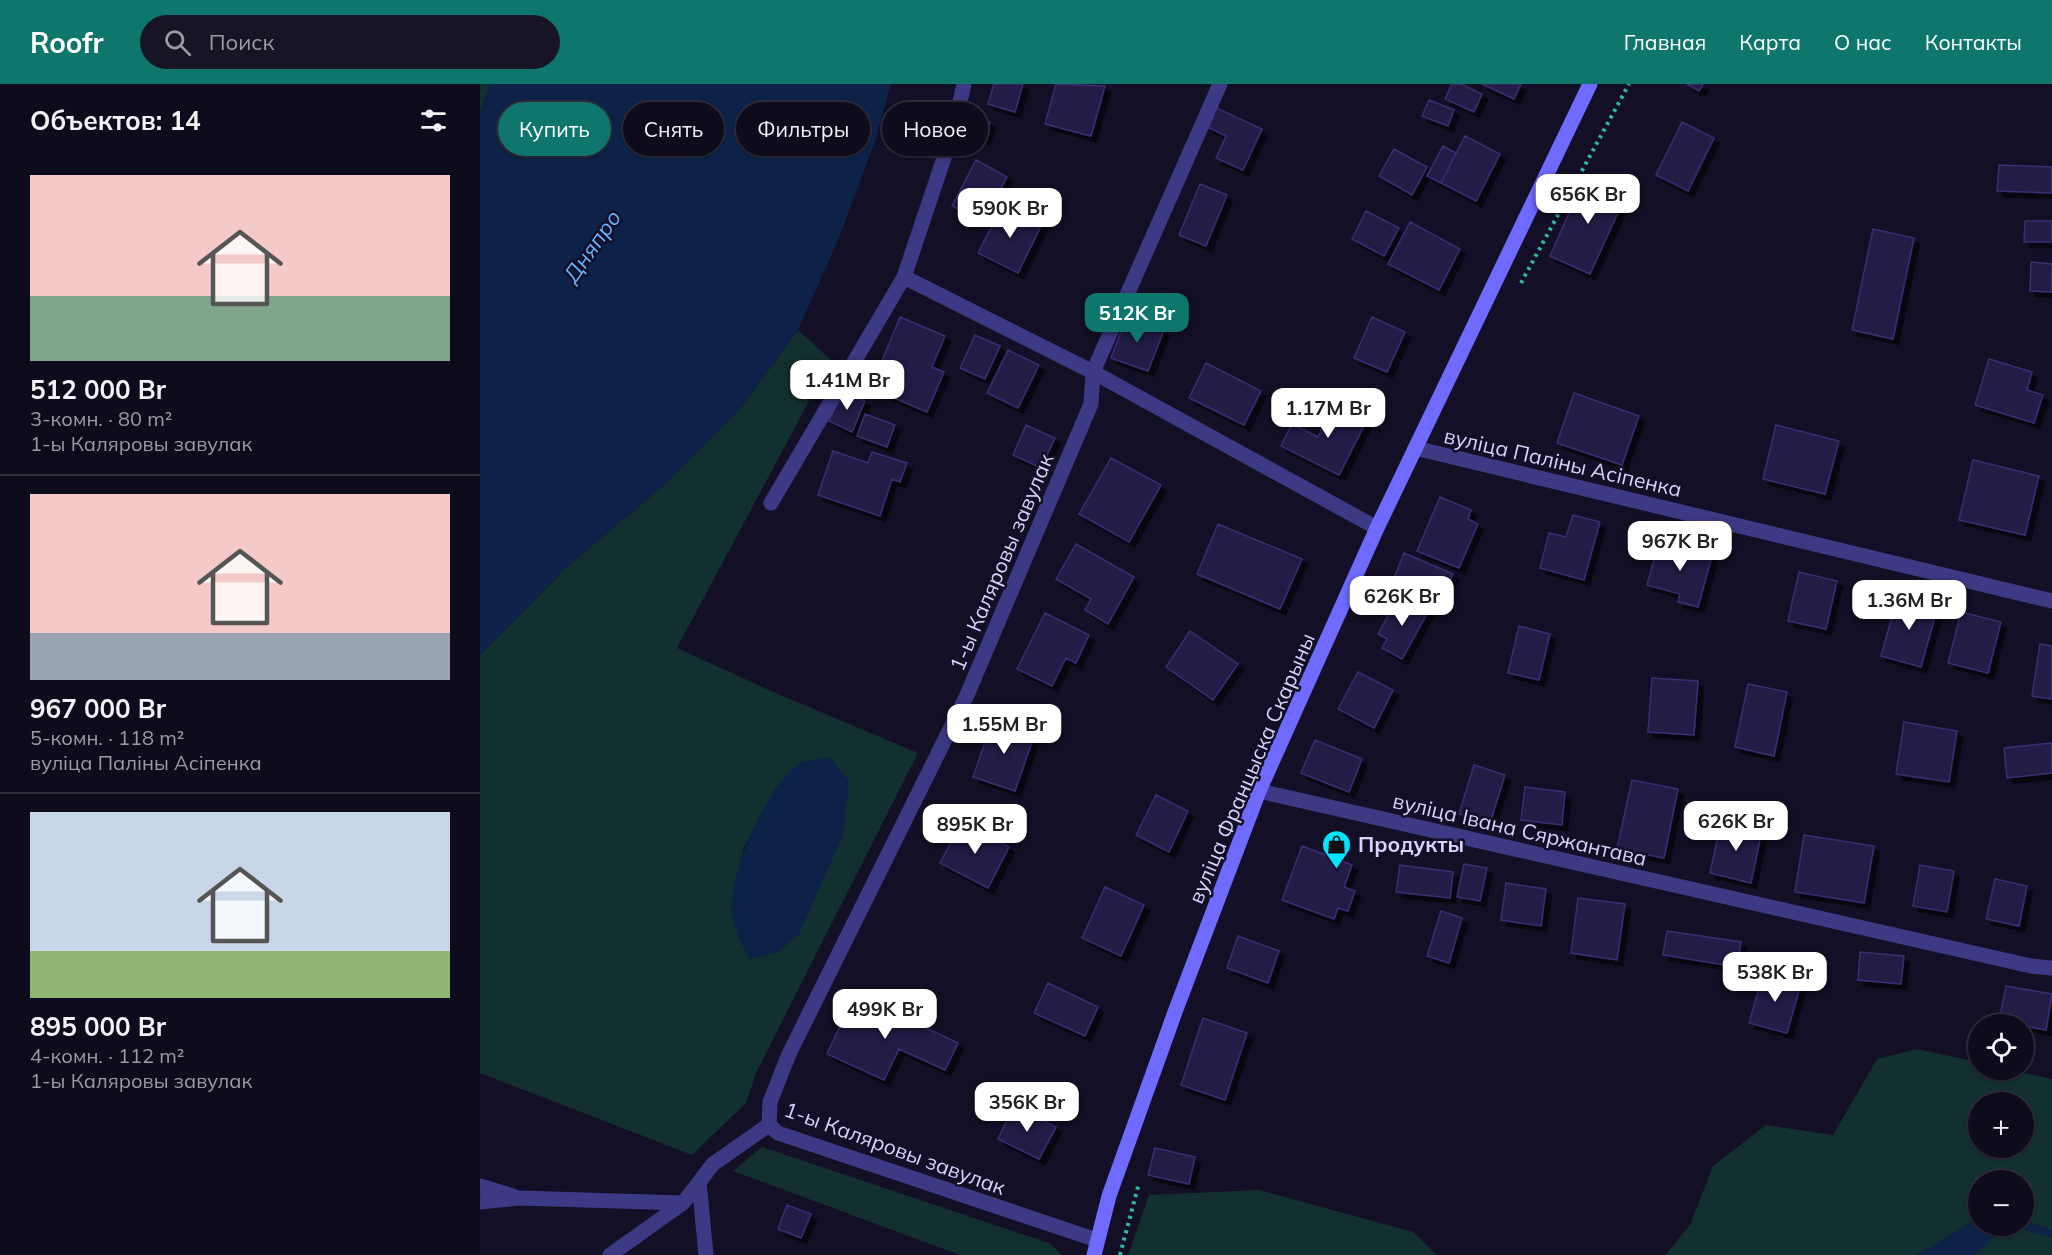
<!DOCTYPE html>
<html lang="ru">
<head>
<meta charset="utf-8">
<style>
	body { margin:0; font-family:Mulish,sans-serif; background:#171425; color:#f1f3f6; height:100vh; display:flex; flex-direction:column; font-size:22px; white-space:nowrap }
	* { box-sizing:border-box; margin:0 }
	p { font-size:20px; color:#9b9ba3 }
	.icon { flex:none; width:33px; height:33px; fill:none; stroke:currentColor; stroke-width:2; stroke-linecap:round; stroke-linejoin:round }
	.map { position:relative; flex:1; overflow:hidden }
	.panel { display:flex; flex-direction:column; background:#0e0b1c; width:480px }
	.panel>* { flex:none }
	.top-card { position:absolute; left:18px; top:18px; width:570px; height:54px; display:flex; gap:12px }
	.fabs { position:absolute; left:1488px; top:930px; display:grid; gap:12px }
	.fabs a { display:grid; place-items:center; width:66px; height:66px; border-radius:50%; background:#0e0b1c; box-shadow:0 2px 4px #0004,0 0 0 2px #2e2b3b; font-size:30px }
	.price { position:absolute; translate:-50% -51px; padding:0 14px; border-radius:12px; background:#fff; color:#222; font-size:20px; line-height:39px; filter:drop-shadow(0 2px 3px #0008) }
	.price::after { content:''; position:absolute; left:50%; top:36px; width:18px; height:14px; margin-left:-9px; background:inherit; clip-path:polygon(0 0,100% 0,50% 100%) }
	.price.on { background:#0f766e; color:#fff }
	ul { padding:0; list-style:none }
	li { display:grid; align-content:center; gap:12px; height:318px; padding:0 30px }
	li+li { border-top:2px solid #2e2b3b }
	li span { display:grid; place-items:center; height:186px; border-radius:0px; color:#555 }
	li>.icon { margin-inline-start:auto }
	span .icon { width:108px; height:108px; fill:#fffc; stroke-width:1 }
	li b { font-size:26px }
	h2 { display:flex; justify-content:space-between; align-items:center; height:72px; padding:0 30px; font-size:26px }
	.chip { padding:0 21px; border-radius:27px; background:#0e0b1c; box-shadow:0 2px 4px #0004,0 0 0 2px #2e2b3b; font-size:21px; line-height:54px }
	.chip.on { background:#0f766e; color:#fff }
	header { display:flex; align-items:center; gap:36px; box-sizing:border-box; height:84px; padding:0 30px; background:#0f766e; color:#fff }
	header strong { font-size:28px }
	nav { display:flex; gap:33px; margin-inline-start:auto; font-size:21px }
	.search { width:420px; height:54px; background:#171425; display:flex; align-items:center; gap:15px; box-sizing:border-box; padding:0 21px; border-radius:33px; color:#9b9ba3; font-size:22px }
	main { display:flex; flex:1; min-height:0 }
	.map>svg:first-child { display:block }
</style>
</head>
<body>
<header>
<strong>Roofr</strong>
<div class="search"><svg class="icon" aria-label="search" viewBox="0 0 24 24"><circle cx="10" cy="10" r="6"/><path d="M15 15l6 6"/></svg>Поиск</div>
<nav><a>Главная</a><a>Карта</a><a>О нас</a><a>Контакты</a></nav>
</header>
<main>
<section class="panel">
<h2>Объектов: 14<svg class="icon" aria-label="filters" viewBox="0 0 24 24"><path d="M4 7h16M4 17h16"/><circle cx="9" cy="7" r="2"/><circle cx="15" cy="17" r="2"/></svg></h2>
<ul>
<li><span style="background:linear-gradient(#f6c9c9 65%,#7fa58c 0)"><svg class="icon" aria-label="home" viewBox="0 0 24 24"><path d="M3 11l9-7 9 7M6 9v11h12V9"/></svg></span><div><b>512 000 Br</b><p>3-комн. · 80 m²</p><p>1-ы Каляровы завулак</p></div></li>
<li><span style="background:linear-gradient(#f6c9c9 75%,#9aa5b1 0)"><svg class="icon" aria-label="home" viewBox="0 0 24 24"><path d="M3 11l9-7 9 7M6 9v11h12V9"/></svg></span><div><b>967 000 Br</b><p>5-комн. · 118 m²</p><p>вуліца Паліны Асіпенка</p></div></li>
<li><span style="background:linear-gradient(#c9d6e8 75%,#8fb573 0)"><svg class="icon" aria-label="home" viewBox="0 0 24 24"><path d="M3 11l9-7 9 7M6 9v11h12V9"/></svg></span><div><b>895 000 Br</b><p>4-комн. · 112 m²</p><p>1-ы Каляровы завулак</p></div></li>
</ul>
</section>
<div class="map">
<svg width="1572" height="1171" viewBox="0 0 1572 1171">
	<defs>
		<filter id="shadow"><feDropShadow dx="5.5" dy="5.5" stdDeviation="0" flood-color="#0009"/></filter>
	</defs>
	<rect width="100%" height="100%" fill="#130f26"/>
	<path fill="#12302f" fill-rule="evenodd" d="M0,0H10L0,29Z
		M318,246L351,276L197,564L291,607L438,669L277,987L266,1019L212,1071L0,989V571L86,484L186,399L259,326ZM296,704L363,751L348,782L251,822L264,764Z
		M1437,965L1498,978V986H1531L1572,995V1171H1493L1526,1142H1544V1096H1498V1135L1437,1171H1185L1210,1141L1233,1082L1286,1041L1353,1051L1397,975ZM1498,1018H1544V1064H1498Z
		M282,1063L569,1159L582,1171H480L253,1087Z
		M779,1106L933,1148L957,1171H648L669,1111Z"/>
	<path fill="#0c2248" d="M10,0H411L395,57L359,154L318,246L259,326L186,399L86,484L0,571V29Z
		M350,673L369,697L363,751L319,850L297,869L269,875C261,858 252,843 252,823C250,786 287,706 315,682C322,676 340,675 350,673Z
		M1498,1135V1142H1526L1498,1168L1493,1171H1437Z"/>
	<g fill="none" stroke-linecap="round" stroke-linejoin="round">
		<path stroke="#0c2248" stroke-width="8" d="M1544,1141L1572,1150"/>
	</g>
	<path fill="#241b47" stroke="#3b2d73" stroke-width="1.5" filter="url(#shadow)" d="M514,0H543L535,28L508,20Z
		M576,0L625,2L611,52L565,40Z
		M972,0H981L1002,10L994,28L965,15Z
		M1002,0H1041L1034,15Z
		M1207,0H1223L1219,7Z
		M949,16L974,26L968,42L942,32Z
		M734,23L782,45L763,86L736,74L746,52L725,42Z
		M484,31L510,38L505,55L479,49Z
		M1202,38L1234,54L1208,107L1176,91Z
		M985,52L1020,70L996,117L961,99Z
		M963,62L976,69L961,99L947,92Z
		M914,65L947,83L932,111L899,92Z
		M496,76L527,93L504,138L472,122Z
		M1519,81L1572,83V109L1517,107Z
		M1105,93L1146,111L1110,190L1070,172Z
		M720,100L747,111L726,162L699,151Z
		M523,121L562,140L538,189L498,169Z
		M886,127L919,144L904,172L872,155Z
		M1545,137H1572V158H1544Z
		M930,138L980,165L959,206L908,180Z
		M1393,145L1434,154L1413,255L1372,246Z
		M1551,178L1572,180V208L1550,207Z
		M647,232L684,246L668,287L631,274Z
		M420,233L465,252L452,283L464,288L447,328L391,304Z
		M892,233L925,248L907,288L874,274Z
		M495,251L520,262L505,295L480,284Z
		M528,266L559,281L538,324L507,309Z
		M1509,275L1552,288L1547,306L1563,311L1554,339L1495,321Z
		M726,279L781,307L764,341L709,314Z
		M363,307L385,317L372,348L349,337Z
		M1094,309L1159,332L1142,381L1077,359Z
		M856,318L888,334L859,391L801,362L812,340L838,353Z
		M385,330L415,341L407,363L377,352Z
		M546,341L575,354L561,384L533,371Z
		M1296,341L1359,357L1345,410L1283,395Z
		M353,367L388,379L392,368L427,379L420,398L412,395L400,432L338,411Z
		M631,374L681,401L649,458L599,430Z
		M1493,376L1559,392L1545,451L1479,436Z
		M960,413L991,426L988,435L998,440L979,484L937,467Z
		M1093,431L1120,438L1104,496L1060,484L1069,449L1086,453Z
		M738,440L822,475L800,525L717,490Z
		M1179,457L1232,472L1218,523L1198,518L1200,510L1167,501Z
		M596,460L654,493L628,540L605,526L611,515L576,495Z
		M924,469L973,490L963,515L914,494Z
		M1319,488L1357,497L1346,545L1308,537Z
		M1418,511L1458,522L1441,583L1401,572Z
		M919,512L948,528L922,575L902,564L907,555L898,550Z
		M1481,528L1521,538L1508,589L1468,579Z
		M565,529L609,551L596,579L586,574L572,602L537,585Z
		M1039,542L1070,550L1059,596L1028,589Z
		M710,547L758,580L733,616L686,583Z
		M1560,560L1572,562V615L1552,612Z
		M878,588L913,606L894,644L858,625Z
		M1172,594L1218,597L1214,651L1168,648Z
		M1268,600L1307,608L1294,672L1255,663Z
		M513,635L555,649L535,707L493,693Z
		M1424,638L1477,647L1469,698L1416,690Z
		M835,656L882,675L869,708L821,689Z
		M1572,659V689L1527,694L1524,664Z
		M994,681L1025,691L1010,739L979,730Z
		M1152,696L1198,705L1184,774L1137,765Z
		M1045,703L1085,708L1082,741L1041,736Z
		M676,711L708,727L689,768L656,751Z
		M482,738L529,763L508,804L460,779Z
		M1241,738L1282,746L1271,799L1230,789Z
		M1324,751L1394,762L1384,819L1315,808Z
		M822,762L872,781L864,803L875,807L868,827L858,824L854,835L802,816Z
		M984,780L1007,784L1000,817L977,813Z
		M920,781L973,788L970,814L916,808Z
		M1440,781L1474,787L1467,828L1433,822Z
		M1515,795L1547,802L1539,842L1506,835Z
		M1026,799L1066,805L1061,842L1021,836Z
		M625,803L664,821L641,872L602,854Z
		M1098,814L1145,820L1137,876L1091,869Z
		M961,827L982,834L969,879L947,872Z
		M1187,847L1261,858L1257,883L1183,871Z
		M758,852L799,867L788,899L747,884Z
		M1380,868L1424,872L1421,900L1378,896Z
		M1283,890L1321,900L1307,949L1269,939Z
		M568,899L618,923L605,952L554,929Z
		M1526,902L1572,910L1566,946L1519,937Z
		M375,910L478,959L465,986L419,965L404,996L347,970Z
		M723,934L767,949L745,1016L701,1001Z
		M534,1022L576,1043L559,1075L518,1055Z
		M675,1064L715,1073L709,1100L668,1091Z
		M307,1121L331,1130L321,1154L298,1145Z"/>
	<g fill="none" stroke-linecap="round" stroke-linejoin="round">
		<path stroke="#2fb8b0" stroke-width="4" stroke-dasharray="3 4.5" stroke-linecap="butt" d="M1041,199L1149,0
			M640,1171L659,1099"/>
		<path stroke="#3d3a85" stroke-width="15" d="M219,1098L226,1171
			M0,1102L33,1112
			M0,1118L39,1114L203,1119
			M130,1171L203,1119L233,1080L289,1041"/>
		<path stroke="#3d3a85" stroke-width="15" d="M424,193L613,288L897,444
			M935,364L1572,517
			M291,419L424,193L474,44L484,0
			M779,707L1551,882L1572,884
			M617,1156L298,1049L289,1041L290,1018L309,970L487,611L611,320L613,288L740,0"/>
		<path stroke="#6f6bff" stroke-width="15" d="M614,1171L629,1112L695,928L779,707L897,444L1110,0"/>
	</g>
	<defs>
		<symbol id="shop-pin" viewBox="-11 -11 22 30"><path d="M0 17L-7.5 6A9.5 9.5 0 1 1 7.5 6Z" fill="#00e5ff" stroke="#130f26"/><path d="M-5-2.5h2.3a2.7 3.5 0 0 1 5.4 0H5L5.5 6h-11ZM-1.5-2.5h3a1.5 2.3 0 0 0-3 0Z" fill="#111"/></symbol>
	</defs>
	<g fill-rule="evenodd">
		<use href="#shop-pin" x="840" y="744" width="33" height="45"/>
	</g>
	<g text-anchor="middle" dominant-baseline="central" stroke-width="5" stroke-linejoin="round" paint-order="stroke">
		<g font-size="21" fill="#d9d4ff" stroke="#130f26">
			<text transform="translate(1083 378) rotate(13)">вуліца Паліны Асіпенка</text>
			<text transform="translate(521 478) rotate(-67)">1-ы Каляровы завулак</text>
			<text transform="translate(771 684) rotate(-67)">вуліца Францыска Скарыны</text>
			<text transform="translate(1040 745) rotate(13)">вуліца Івана Сяржантава</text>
			<text transform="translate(415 1064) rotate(20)">1-ы Каляровы завулак</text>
		</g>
		<g font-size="21" font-weight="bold" fill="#d9d4ff" stroke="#130f26" text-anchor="start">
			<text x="878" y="760">Продукты</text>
		</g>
		<g font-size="22" font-style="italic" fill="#62b6ff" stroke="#130f26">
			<text transform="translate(112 162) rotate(-55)">Дняпро</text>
		</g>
	</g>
</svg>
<div class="fabs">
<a><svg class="icon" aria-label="locate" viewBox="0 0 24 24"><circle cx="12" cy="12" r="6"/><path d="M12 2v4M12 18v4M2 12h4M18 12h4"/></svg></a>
<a>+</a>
<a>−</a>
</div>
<b class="price" style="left:1108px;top:141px">656K Br</b>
<b class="price" style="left:530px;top:155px">590K Br</b>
<b class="price on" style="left:657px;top:260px">512K Br</b>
<b class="price" style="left:367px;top:327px">1.41M Br</b>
<b class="price" style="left:848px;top:355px">1.17M Br</b>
<b class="price" style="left:1200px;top:488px">967K Br</b>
<b class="price" style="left:922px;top:543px">626K Br</b>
<b class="price" style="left:1429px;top:547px">1.36M Br</b>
<b class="price" style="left:524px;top:671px">1.55M Br</b>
<b class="price" style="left:1256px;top:768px">626K Br</b>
<b class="price" style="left:495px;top:771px">895K Br</b>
<b class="price" style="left:1295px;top:919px">538K Br</b>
<b class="price" style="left:405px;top:956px">499K Br</b>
<b class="price" style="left:547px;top:1049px">356K Br</b>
<div class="top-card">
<a class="chip on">Купить</a>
<a class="chip">Снять</a>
<a class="chip">Фильтры</a>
<a class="chip">Новое</a>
</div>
</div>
</main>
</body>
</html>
